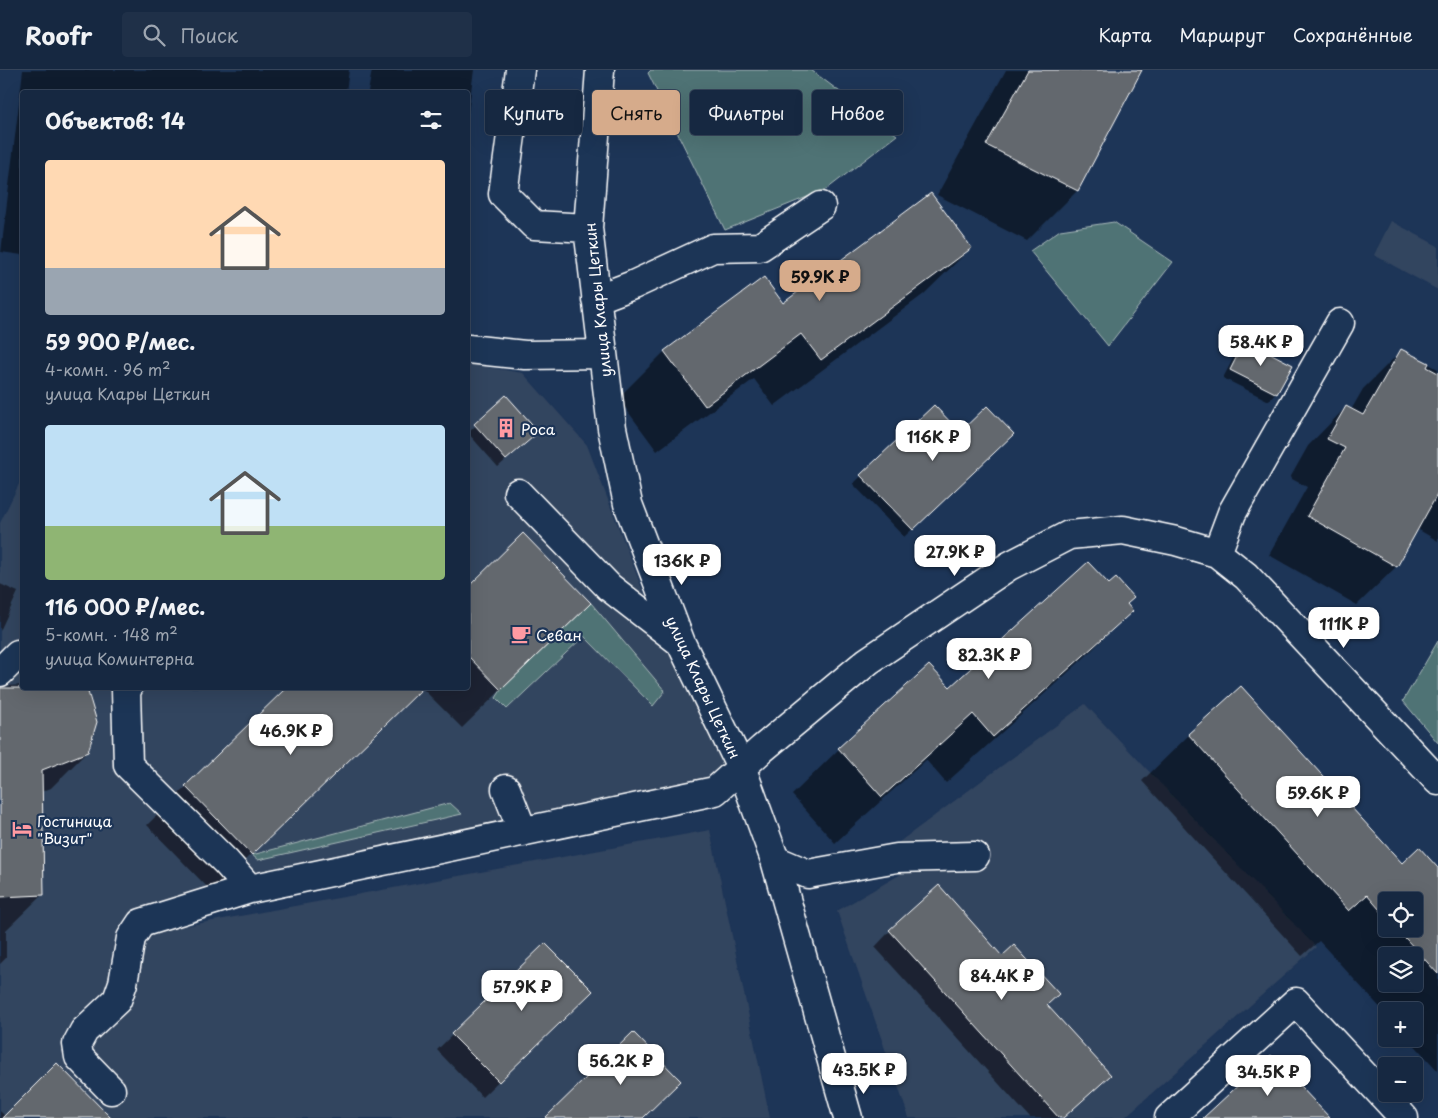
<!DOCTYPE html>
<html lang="ru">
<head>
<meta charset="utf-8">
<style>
	body { margin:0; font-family:"Playpen Sans",sans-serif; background:#1f3048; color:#f1f3f6; height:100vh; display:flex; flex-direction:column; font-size:19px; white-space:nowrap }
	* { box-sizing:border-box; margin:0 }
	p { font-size:16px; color:#9ea6b1 }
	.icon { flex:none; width:28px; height:28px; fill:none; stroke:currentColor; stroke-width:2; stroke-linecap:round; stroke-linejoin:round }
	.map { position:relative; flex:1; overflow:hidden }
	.drawer { position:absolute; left:20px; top:20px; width:450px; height:600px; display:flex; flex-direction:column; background:#162841; border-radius:5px; box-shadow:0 5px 20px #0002,0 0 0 1px #35445a }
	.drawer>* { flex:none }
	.top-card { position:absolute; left:485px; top:20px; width:475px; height:45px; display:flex; gap:10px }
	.controls { position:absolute; left:1378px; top:822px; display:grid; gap:10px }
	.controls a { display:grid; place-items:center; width:45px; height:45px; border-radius:5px; background:#162841; box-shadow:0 5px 20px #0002,0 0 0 1px #35445a; font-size:25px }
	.price { position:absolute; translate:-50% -42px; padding:0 11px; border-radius:10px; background:#fff; color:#222; font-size:16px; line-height:32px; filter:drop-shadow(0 1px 2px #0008) }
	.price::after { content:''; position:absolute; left:50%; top:30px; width:15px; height:11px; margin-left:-8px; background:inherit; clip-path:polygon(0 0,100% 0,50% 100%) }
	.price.on { background:#d6ab8b; color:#111 }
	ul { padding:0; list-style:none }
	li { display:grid; align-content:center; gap:10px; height:265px; padding:0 25px }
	li span { display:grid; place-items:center; height:155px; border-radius:5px; color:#555 }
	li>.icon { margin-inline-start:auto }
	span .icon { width:90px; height:90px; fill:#fffc; stroke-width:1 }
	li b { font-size:21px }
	h2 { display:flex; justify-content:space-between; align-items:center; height:60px; padding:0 25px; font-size:21px }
	.pill { padding:0 18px; border-radius:5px; background:#162841; box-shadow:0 5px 20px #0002,0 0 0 1px #35445a; font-size:18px; line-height:45px }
	.pill.on { background:#d6ab8b; color:#111 }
	header { display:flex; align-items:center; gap:30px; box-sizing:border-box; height:70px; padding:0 25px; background:#162841; border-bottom:1px solid #35445a }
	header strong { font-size:24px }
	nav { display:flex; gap:28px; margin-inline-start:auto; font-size:18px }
	.search { width:350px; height:45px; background:#1f3048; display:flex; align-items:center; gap:12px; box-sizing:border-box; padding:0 18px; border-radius:5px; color:#9ea6b1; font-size:19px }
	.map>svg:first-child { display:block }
</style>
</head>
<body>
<header>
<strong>Roofr</strong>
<div class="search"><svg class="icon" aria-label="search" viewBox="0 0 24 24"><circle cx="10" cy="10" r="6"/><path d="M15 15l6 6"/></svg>Поиск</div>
<nav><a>Карта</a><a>Маршрут</a><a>Сохранённые</a></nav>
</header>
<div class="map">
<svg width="1438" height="1048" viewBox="0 0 1438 1048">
	<rect width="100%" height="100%" fill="#1d3557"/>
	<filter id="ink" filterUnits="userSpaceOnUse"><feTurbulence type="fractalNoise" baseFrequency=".02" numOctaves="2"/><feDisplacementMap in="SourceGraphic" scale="10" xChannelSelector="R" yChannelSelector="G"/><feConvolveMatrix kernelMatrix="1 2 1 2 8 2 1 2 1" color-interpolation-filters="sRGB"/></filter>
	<g filter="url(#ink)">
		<path fill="#32445e" d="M1391,151L1438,176V220L1374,185Z
			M468,294L523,303L587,375L641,516L728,697L690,720L168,831L174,858L710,760L770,1048H0V453L22,408V618H468Z
			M1085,634L1316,877L1124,1048H909L837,841L901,804L895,775Z"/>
		<path fill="#507374" stroke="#a8b9ba" d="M651,0H811L897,65L827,119L725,160L648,3Z
			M1114,152L1173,192L1108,276L1030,181L1060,160Z
			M591,533L665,621L653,636L584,566L507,639L496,628L501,620Z
			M1438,571V673L1403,631Z
			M450,733L462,744L258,790L252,785Z"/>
		<path fill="#0007" fill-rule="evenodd" d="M23,0H349L346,22H22V185L1,182Z
			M372,0H474L468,43V22H368Z
			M1006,0H1141L1077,121L1027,171L937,125Z
			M971,178L924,224L774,336L754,309L657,381L618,328L664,282L763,208L783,235Z
			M1246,271L1276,323L1269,331L1223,308L1238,279Z
			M1402,280L1438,299V471L1419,460L1415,461L1396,497L1357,535L1269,485L1307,417L1290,408L1308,376L1346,337L1351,340L1363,319Z
			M506,327L529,369L498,397L468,363Z
			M933,337L960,364H1012L904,467L853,414Z
			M523,465L551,571L462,658L422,618L212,822L147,755L287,618H468V519Z
			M0,514L18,522L0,561Z
			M1131,541L1085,587L946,713L926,690L835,773L792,725L839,679L929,597L949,619Z
			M22,615V618H73L87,623V682L51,718L41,722L43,824L6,860V888L0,894V618L9,616Z
			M1241,617L1402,794L1438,800V1001L1409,969H1414V941H1386V944L1319,871L1302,886L1142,711L1189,665ZM1386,831H1414V859H1386ZM1386,886H1414V914H1386Z
			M890,861L1046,936L1063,1048H1030L875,877Z
			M545,874L575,937L482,1027L437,980Z
			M0,1041L5,1046L109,1048H0Z"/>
		<path fill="#63686e" stroke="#fff" d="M1028,0H1142L1078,121L986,75Z
			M931,123L972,178L821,290L801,264L705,336L664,281L764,207L783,233Z
			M1245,270L1293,295L1277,324L1230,300Z
			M1401,279L1429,293L1427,297L1438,303V423L1397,497L1307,446L1345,378L1327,369L1346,336L1363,345Z
			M506,325L539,362L506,390L474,354Z
			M934,335L960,362L987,336L1014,364L913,460L860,405Z
			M523,463L591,533L501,620L468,586V517Z
			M1088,492L1109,514L1116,508L1134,528L1127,534L1133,541L993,667L973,644L882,727L838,678L929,595L950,617Z
			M1241,616L1402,793L1419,777L1438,798V904L1397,859H1414V831H1386V847L1367,825L1349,841L1188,664Z
			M0,618H76L88,622L97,652L88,682L42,700L44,825L0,827Z
			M286,618H423L252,785L185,716Z
			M939,815L1002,886L1014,875L1059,924L1047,935L1111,1005L1063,1048H1059L889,860Z
			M545,873L593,921L499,1012L451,964Z
			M633,962L681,1011L643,1048H545Z
			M1271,985L1330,1048H1203Z
			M57,993L111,1048H2Z"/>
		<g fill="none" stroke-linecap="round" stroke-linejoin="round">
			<defs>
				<path id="minor" d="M520,0L503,124L534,155L588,158
					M600,0L588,158L612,358L628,434L681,573L742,699L775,790L848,1048
					M596,229L633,215L713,178L760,177L821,136
					M468,279L525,285L602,284
					M518,423L609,517L680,572
					M1217,483L1232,443L1340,253
					M0,602L18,584L22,585
					M128,618L126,620L128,695L226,792L250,819L715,721L762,679L868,591L1009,496L1069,465L1123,460L1176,471L1217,483L1246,506L1438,711
					M506,719L523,762
					M775,790L808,804L897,788L975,786
					M111,1020L79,987L77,974L84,961L117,930L123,913L131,868L141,853L250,819
					M1169,1048L1296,932L1404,1048"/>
			</defs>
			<use href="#minor" stroke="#fff" stroke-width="31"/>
			<use href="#minor" stroke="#1d3557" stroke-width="28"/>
		</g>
	</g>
	<defs>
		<symbol id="building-bare" viewBox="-9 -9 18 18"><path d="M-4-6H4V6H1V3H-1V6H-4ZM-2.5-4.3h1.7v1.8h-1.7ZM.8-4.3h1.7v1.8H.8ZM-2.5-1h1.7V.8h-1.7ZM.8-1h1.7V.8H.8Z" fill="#ff9aa2" stroke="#1d3557" stroke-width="2.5" paint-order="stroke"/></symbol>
		<symbol id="cafe-bare" viewBox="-9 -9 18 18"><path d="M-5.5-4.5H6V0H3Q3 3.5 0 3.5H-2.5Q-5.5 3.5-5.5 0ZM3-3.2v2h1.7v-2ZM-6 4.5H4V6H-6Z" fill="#ff9aa2" stroke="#1d3557" stroke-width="2.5" paint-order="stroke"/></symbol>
		<symbol id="hotel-bare" viewBox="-9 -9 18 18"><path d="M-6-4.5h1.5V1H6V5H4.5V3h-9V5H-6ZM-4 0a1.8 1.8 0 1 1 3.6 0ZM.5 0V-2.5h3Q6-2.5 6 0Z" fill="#ff9aa2" stroke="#1d3557" stroke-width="2.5" paint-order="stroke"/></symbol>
	</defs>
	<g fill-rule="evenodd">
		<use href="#building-bare" x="492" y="344" width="28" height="28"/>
		<use href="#cafe-bare" x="507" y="550" width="28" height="28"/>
		<use href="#hotel-bare" x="8" y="745" width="28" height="28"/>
	</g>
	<g text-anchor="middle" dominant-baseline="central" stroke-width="4.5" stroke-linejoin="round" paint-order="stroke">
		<g font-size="15" fill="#fff" stroke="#1d3557">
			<text transform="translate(597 230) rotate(-96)">улица Клары Цеткин</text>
			<text transform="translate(704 617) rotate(65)">улица Клары Цеткин</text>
		</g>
		<g font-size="15" fill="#fff" stroke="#1d3557" text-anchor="start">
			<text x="521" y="358">Роса</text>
			<text x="536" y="564">Севан</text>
			<text x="37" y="750">Гостиница<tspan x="37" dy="17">"Визит"</tspan></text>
		</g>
	</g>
</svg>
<div class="controls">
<a><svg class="icon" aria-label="locate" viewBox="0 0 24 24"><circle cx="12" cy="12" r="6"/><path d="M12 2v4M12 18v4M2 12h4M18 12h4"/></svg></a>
<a><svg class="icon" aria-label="layers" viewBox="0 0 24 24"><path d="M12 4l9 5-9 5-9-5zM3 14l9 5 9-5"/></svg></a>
<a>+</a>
<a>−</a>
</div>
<b class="price on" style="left:820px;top:232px">59.9K ₽</b>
<b class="price" style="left:1261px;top:297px">58.4K ₽</b>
<b class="price" style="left:933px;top:392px">116K ₽</b>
<b class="price" style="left:955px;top:507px">27.9K ₽</b>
<b class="price" style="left:682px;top:516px">136K ₽</b>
<b class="price" style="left:1344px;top:579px">111K ₽</b>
<b class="price" style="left:989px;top:610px">82.3K ₽</b>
<b class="price" style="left:291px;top:686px">46.9K ₽</b>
<b class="price" style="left:1318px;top:748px">59.6K ₽</b>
<b class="price" style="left:1002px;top:931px">84.4K ₽</b>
<b class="price" style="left:522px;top:942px">57.9K ₽</b>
<b class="price" style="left:621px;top:1016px">56.2K ₽</b>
<b class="price" style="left:864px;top:1025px">43.5K ₽</b>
<b class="price" style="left:1268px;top:1027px">34.5K ₽</b>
<div class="top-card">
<a class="pill">Купить</a>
<a class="pill on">Снять</a>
<a class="pill">Фильтры</a>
<a class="pill">Новое</a>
</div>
<section class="drawer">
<h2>Объектов: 14<svg class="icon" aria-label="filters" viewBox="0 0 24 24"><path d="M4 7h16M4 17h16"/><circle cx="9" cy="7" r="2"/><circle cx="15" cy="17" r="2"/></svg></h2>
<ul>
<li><span style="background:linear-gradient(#ffd9b3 70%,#9aa5b1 0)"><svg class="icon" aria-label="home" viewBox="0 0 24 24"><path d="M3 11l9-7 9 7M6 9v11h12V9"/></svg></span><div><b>59 900 ₽/мес.</b><p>4-комн. · 96 m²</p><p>улица Клары Цеткин</p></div></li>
<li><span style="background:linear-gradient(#bfe0f5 65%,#8fb573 0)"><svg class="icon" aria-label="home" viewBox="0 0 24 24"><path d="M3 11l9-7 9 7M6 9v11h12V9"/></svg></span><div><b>116 000 ₽/мес.</b><p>5-комн. · 148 m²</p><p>улица Коминтерна</p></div></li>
</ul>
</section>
</div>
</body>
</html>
